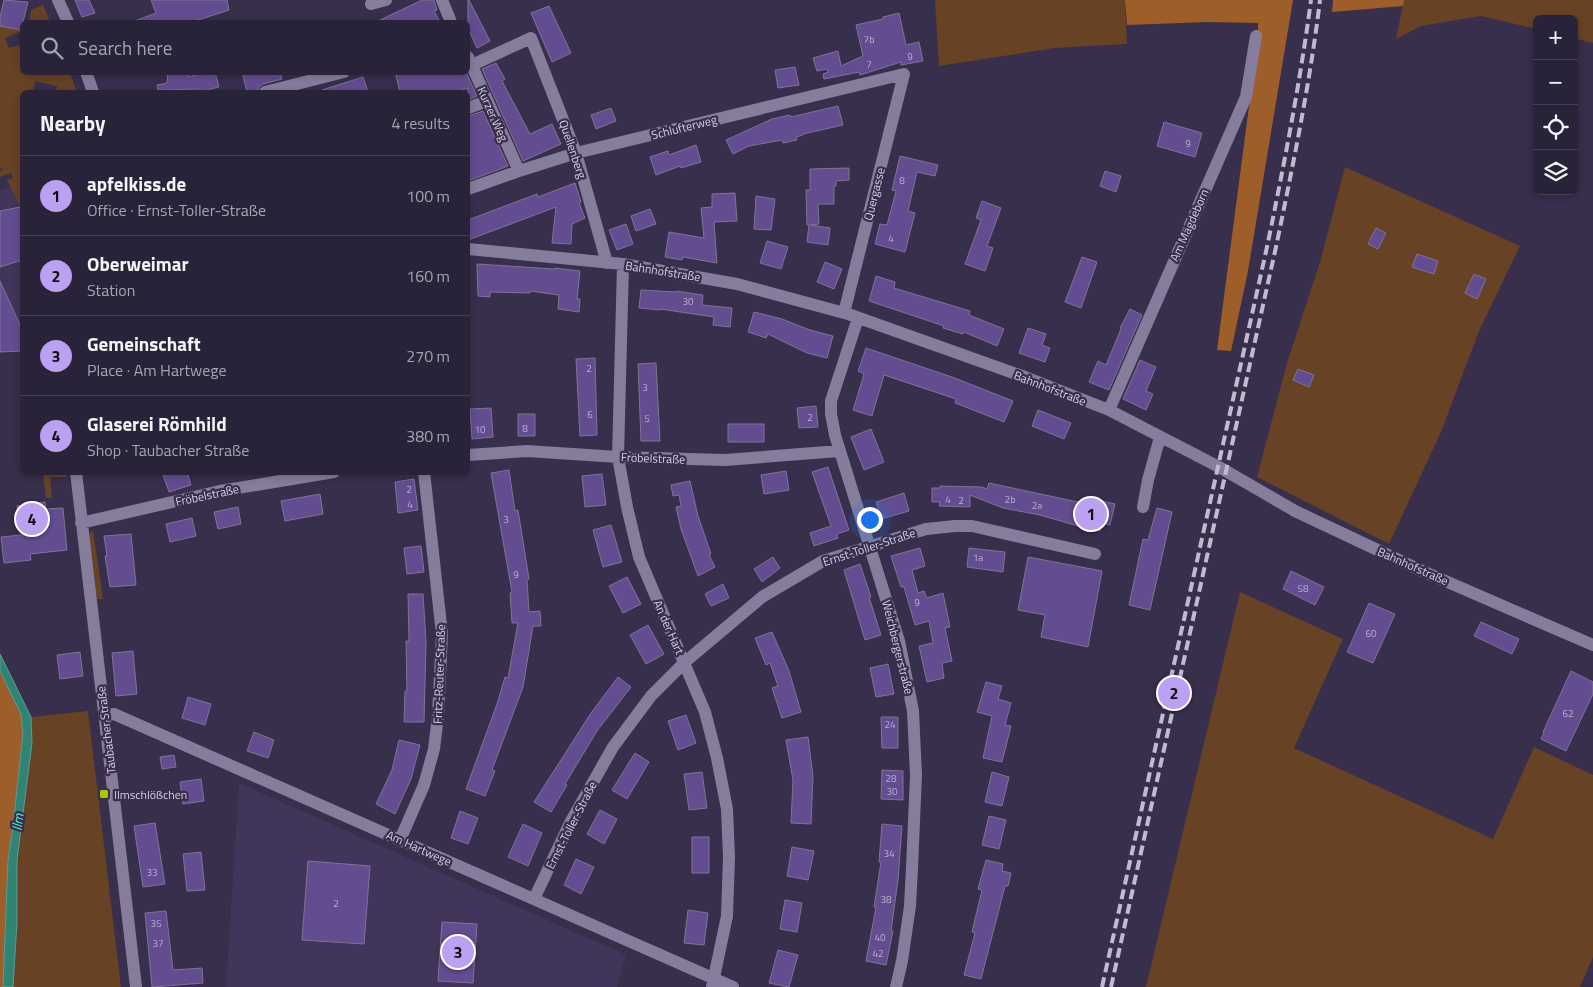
<!DOCTYPE html>
<meta charset="utf-8">
<style>
:root{--surface:#292339;--page:#312b41;--text:#f1f3f6;--muted:#a5a4ae;--line:#454053;--accent:#bca0f2}
body{margin:0;font-family:"Titillium Web",sans-serif;background:var(--page);color:var(--text)}
.controls{position:absolute;right:15px;top:15px;display:grid;overflow:hidden;border-radius:8px;box-shadow:0 2px 8px #0003}
.controls button{width:45px;height:45px;display:grid;place-items:center;padding:0;border:0;border-bottom:1px solid var(--line);background:var(--surface);color:var(--text);font:25px sans-serif}
.you{position:absolute;left:869px;top:519px;width:18px;height:18px;margin:-12px;border:4px solid #fff;border-radius:50%;background:#1a73e8;box-shadow:0 0 0 8px #1a73e833}
.badge{display:grid;place-items:center;width:32px;height:32px;border-radius:50%;background:var(--accent);color:#111;font-size:16px;font-weight:700}
.pin{position:absolute;translate:-50% -50%;border:2px solid #fff;box-shadow:0 1px 5px #0006}
.list{margin:0;padding:0;list-style:none}
h2{display:flex;justify-content:space-between;align-items:center;height:65px;margin:0;padding:0 20px;font-size:21px}
h2 small{font-size:16px;font-weight:400;color:var(--muted)}
.list li{display:grid;grid-template-columns:32px 1fr auto;gap:15px;align-items:center;box-sizing:border-box;height:80px;padding:0 20px;border-top:1px solid var(--line)}
.list b{display:block;font-size:19px;white-space:nowrap}
.list p{margin:0;font-size:16px;white-space:nowrap;color:var(--muted)}
.list em{font-size:16px;font-style:normal;color:var(--muted)}
.icon{flex:none;width:28px;height:28px;fill:none;stroke:currentColor;stroke-width:2;stroke-linecap:round;stroke-linejoin:round}
.map{position:relative;flex:none;width:1593px;height:987px;overflow:hidden}
.search{position:absolute;background:var(--surface);box-shadow:0 2px 8px #0003;left:20px;top:20px;width:450px;height:55px;display:flex;align-items:center;gap:12px;box-sizing:border-box;padding:0 18px;border-radius:8px;color:var(--muted);font-size:19px}
.panel{position:absolute;background:var(--surface);box-shadow:0 2px 8px #0003;left:20px;top:90px;width:450px;height:385px;border-radius:8px}
.map>svg:first-child{display:block}
.built{fill:#413659}
.green{fill:#674225}
.forest{fill:#9e5e29}
.water{fill:#2f8473;stroke:#619b95}
.building{fill:#634d90;stroke:#7e7496}
.lines{fill:none;stroke-linecap:round;stroke-linejoin:round}
.minor{stroke:#867d9d;stroke-width:12}
.rail{stroke:#c1bbd0;stroke-width:4;stroke-dasharray:10 5;stroke-linecap:butt}
.poi-dot{fill:#b0c503;stroke:#372f4c;stroke-width:2}
.labels{text-anchor:middle;dominant-baseline:central;stroke-width:4.5;stroke-linejoin:round;paint-order:stroke}
.number-label{font-size:10px;fill:#b9b0cf}
.street-label{font-size:12px;fill:#d6d1e4;stroke:#372f4c}
.poi-label{font-size:12px;fill:#d6d1e4;stroke:#372f4c;text-anchor:start}
.water-label{font-size:14px;font-style:italic;fill:#54efd1;stroke:#372f4c}
</style>
<div class="map">
<svg width="1593" height="987" viewBox="0 0 1593 987">
<rect width="100%" height="100%" fill="#372f4c"/>
<path class="built" d="M10 187 20 207 22 218V351L0 352V191Z
M239 783 626 955 617 987H226Z"/>
<path class="green" d="M935 0H1125L1127 44 1055 48 939 66Z
M1404 0H1593V43L1574 38V19H1537V29L1481 16 1421 26 1396 39Z
M43 5 50 21 29 22 31 10Z
M22 25V31L5 38 9 48 19 45 22 55V72L70 73 77 92H56L57 86 35 81 33 92H22V142L21 151H22V206L20 207 7 180 13 178 11 173 0 177V171L2 170 0 166V26L21 30Z
M1345 167 1520 246 1479 331 1441 432 1389 544 1257 477 1287 363 1320 262Z
M43 472 67 473 66 477H50L52 498H46Z
M93 530 103 599H97L89 534Z
M1240 592 1343 639 1294 748 1493 839 1534 747 1593 775V957L1580 987H1146Z
M88 711 121 987H13L17 922V860L32 726 31 717Z"/>
<path class="forest" d="M1125 0H1293L1248 271 1231 351 1217 350 1258 38V23L1209 22 1127 25Z
M1333 0H1404L1403 6 1332 12Z
M0 671 21 714 23 734 13 826 8 860 3 987H0Z"/>
<path class="water" d="M0 654 31 717 32 743 17 860V922L13 987H3L8 860 13 826 23 734 21 714 0 671Z"/>
<path class="building" d="M4 0 28 2 21 30 0 26V17Z
M75 0H89L95 13 82 17Z
M151 0H227L229 10 192 22H132L156 13Z
M422 0H434L437 10 434 11 440 22H376Z
M468 0H469L490 41 477 48 468 28Z
M549 6 571 53 552 62 531 13Z
M899 13 906 45 919 42 923 61 901 65V62L860 75 859 72 824 79 823 74 828 72 827 69 817 71 813 58 838 51 841 66 863 56 856 25 883 19V17Z
M496 63 505 79 502 81 530 134 552 124 561 144 523 161 482 69Z
M795 67 799 85 778 88 775 70Z
M168 72H189V77L207 72H215L219 87 199 92 198 89 158 90 157 85 167 83Z
M242 72H280L282 79 263 84 259 87 257 92H247Z
M395 72H466L477 96 468 100V88L457 92H400Z
M363 77 368 92H322V90Z
M838 106 843 125 803 134V135L796 137 797 140 783 143 782 140 749 146 733 154 726 140 772 119 790 115 791 117Z
M611 108 616 121 596 129 591 115Z
M483 111 508 166 468 181V116Z
M1164 122 1202 133 1195 157 1157 146Z
M696 145 701 162 681 168 680 166 656 175 650 157 668 151 669 155Z
M900 156 938 165 935 176 917 172 908 211 915 213 905 252 875 244 880 224 887 225 896 191 892 190Z
M849 168V180L836 181V186H834V204H818L819 224 810 225 830 228 828 245 807 242 809 225H807L806 190H810V169Z
M1105 171 1121 176 1116 192 1100 186Z
M575 183 581 202 579 203 585 218 572 224 571 244 552 243 556 207 468 240V220L537 194 538 197Z
M735 193 737 221 714 222 717 263 683 257 682 260 665 257 669 232 704 238 701 208 712 207V194Z
M756 196 775 199 771 230 754 229Z
M982 201 1001 208 987 246 993 248 985 271 965 264 981 220 976 218Z
M20 207 22 218V260L0 267V211Z
M650 209 656 224 636 231 631 216Z
M626 224 633 244 617 250 609 230Z
M1376 228 1386 233 1378 249 1368 244Z
M767 241 788 247 781 269 760 263Z
M1417 254 1438 261 1434 274 1412 267Z
M1082 257 1097 262 1081 308 1065 302Z
M825 262 842 269 834 289 817 282Z
M477 264 554 269 555 268 580 271 577 299H580L579 312 558 309 559 295 530 291V293L490 292V297L478 296Z
M1474 274 1486 279 1477 299 1465 293Z
M876 276 895 282 894 288 970 311 969 315 1004 329 997 346 964 332 963 334 943 328 944 326 869 301Z
M0 281 22 329V351L0 352Z
M641 290 675 292 676 291 703 295 702 305 732 308 730 327 713 325 714 317 660 309V310L639 308Z
M1130 309 1142 315 1109 390 1089 382 1098 361 1106 365 1121 329 1120 328Z
M754 312 782 319 810 330 833 336 827 358 807 353 768 334 766 338 748 332Z
M1028 328 1046 334 1042 345 1050 348 1045 362 1019 353Z
M866 348 952 377 1013 401 1004 422 955 403 956 399 884 375 872 416 853 410 864 374 858 371Z
M595 358 597 435 580 436 576 359Z
M1140 360 1156 367 1146 391 1153 394 1146 410 1123 399Z
M656 363 660 441H641L638 364Z
M1298 369 1314 375 1309 387 1293 380Z
M816 406 818 427 799 428 797 408Z
M491 408 493 437 472 439 470 409Z
M1038 410 1071 423 1064 439 1032 426Z
M518 414H535V436H518Z
M728 424H764V442H728Z
M871 429 884 462 864 470 851 437Z
M828 467 849 530 837 534 838 538 814 546 810 533 831 526 812 472Z
M509 470 515 511 518 510 529 579 527 580 529 612 540 611 541 626H533L523 687 492 770 495 771 485 796 466 789 497 704 505 677 508 678 518 623H512L510 593 512 592 491 473Z
M786 471 789 490 764 494 761 475Z
M162 472H187L191 485 169 492Z
M602 474 606 505 585 507 582 476Z
M414 479 418 510 398 513 395 482Z
M690 481 698 516 711 554 709 555 715 567 698 576 681 529 676 507 681 506 679 495 673 496 671 485Z
M989 483 1092 505 1093 499 1115 504 1110 525 1101 523 1100 531 1078 526 1040 515 1003 508 970 495V507L939 506 940 502H932V488H940V486L982 487 987 489Z
M904 493 909 511 881 519 876 502Z
M320 494 323 514 285 521 281 501Z
M45 502 46 509 63 508 67 550 30 554 31 560 4 563 1 537 21 535 17 506Z
M238 507 241 524 218 529 214 512Z
M1157 508 1172 512 1150 610 1129 605 1143 539 1148 540Z
M192 518 196 536 170 542 166 524Z
M611 525 622 562 603 567 593 530Z
M131 534 136 585 110 587 105 556H107L104 536Z
M421 546 424 572 407 574 404 548Z
M920 548 925 566 912 570 918 593 924 591 927 598 943 593 950 627 945 628 952 661 942 663 944 678 927 682 919 646 933 643 929 621 915 625 904 587H901L891 556Z
M969 548 1005 552 1003 572 967 567Z
M773 557 780 568 762 582 754 569Z
M1028 557 1102 571 1088 647 1041 637 1045 615 1018 610Z
M860 564 871 597H869L881 635 865 640 844 570Z
M1291 571 1324 587 1315 605 1283 589Z
M627 577 641 604 623 613 609 586Z
M723 584 729 598 711 606 705 594Z
M408 594H423L426 642 424 722H404L405 691H407L406 641H409Z
M1369 603 1395 614 1373 663 1347 652Z
M1481 622 1519 639 1512 654 1474 636Z
M648 625 664 654 646 664 630 635Z
M772 632 789 671 801 712 782 718 772 688 778 686 770 663 766 665 755 638Z
M133 651 137 694 116 696 112 653Z
M80 652 83 676 60 679 57 655Z
M888 664 894 694 876 697 870 668Z
M1571 671 1593 682V694L1566 751 1541 739 1544 733 1543 732Z
M618 677 631 687 597 731 565 784 567 785 551 812 534 802 591 713Z
M986 682 1002 686 998 699 1011 703 1005 725 1011 726 1002 762 983 758 992 716 977 712Z
M188 697 211 704 205 725 182 718Z
M686 715 696 743 678 750 668 721Z
M881 717H898V748H882Z
M254 732 274 740 268 758 247 751Z
M808 737 813 776 811 824 791 823 793 780 786 740Z
M399 740 420 745 411 779 395 814 376 804 392 770Z
M635 753 649 762 627 799 612 790Z
M174 755 176 767 162 769 160 757Z
M882 770 903 771V800L881 799Z
M702 772 707 808 689 810 684 774Z
M992 772 1009 777 1002 806 985 802Z
M201 779 204 801 183 804 180 782Z
M600 810 617 819 604 844 587 834Z
M460 811 478 818 468 844 451 838Z
M989 816 1006 820 999 849 982 845Z
M155 823 165 884 143 887 134 826Z
M523 824 542 833 528 866 508 857Z
M882 824 902 826 898 880 891 931H893L886 965 866 961 876 907H874L881 862H879Z
M692 837H709V873H692Z
M792 847 814 851 808 880 787 876Z
M201 852 205 890 187 891 183 854Z
M576 859 594 867 581 894 564 885Z
M986 860 1003 864 1002 871 1011 873 1008 886H1005L981 979 964 975 975 933 972 932 982 890 978 889Z
M308 861 370 866 364 944 302 940Z
M785 900 802 903 797 932 780 929Z
M688 910 708 913 704 945 684 943Z
M166 911 173 970 202 968 203 983 152 987 145 913Z
M442 922 477 924 473 983 438 981Z
M778 950 798 955 789 987 769 983Z"/>
<g class="lines">
<path class="minor" d="M58 0 68 22
M442 0 451 22
M371 4 386 0
M468 57 519 171
M472 65 531 38 576 153 607 263
M86 72 93 92
M265 92 344 72
M468 108 487 101
M468 189 519 171 576 153 904 74 844 313
M468 249 623 264 737 284 848 314 1025 377 1109 410 1219 467 1295 511 1420 570 1593 645
M623 264 618 457 627 507 639 557 705 712 717 758 727 809 729 857 727 916 712 987
M858 318 831 401V414L835 435 899 641 913 711 916 775 912 868 910 906 902 961 896 987
M1109 410 1246 97 1256 36
M468 455 527 451 618 457 725 460 839 451
M76 472 136 987
M1143 507 1148 480 1160 437
M81 523 220 491 334 472
M104 715 114 714 733 987
M400 840 424 785 434 749 438 716 442 634 424 472
M534 899 570 823 613 747 651 696 685 662 762 597 823 561 926 529 955 526H972L1095 554"/>
<path class="rail" d="M1102 987 1267 247C1284 165 1300 83 1311 0
M1111 987 1276 247C1293 165 1310 83 1320 0"/>
</g>
<rect class="poi-dot" x="99" y="789" width="10" height="10" rx="2.5"/>
<g class="labels">
<g class="number-label">
<text x="869" y="39">7b</text>
<text x="910" y="56">9</text>
<text x="869" y="64">7</text>
<text x="1188" y="143">9</text>
<text x="902" y="180">8</text>
<text x="891" y="238">4</text>
<text x="688" y="301">30</text>
<text x="589" y="368">2</text>
<text x="645" y="387">3</text>
<text x="590" y="414">6</text>
<text x="810" y="417">2</text>
<text x="647" y="418">5</text>
<text x="525" y="428">8</text>
<text x="480" y="429">10</text>
<text x="409" y="489">2</text>
<text x="948" y="499">4</text>
<text x="1010" y="499">2b</text>
<text x="961" y="500">2</text>
<text x="410" y="504">4</text>
<text x="1037" y="505">2a</text>
<text x="506" y="519">3</text>
<text x="978" y="557">1a</text>
<text x="516" y="574">9</text>
<text x="1303" y="588">58</text>
<text x="917" y="602">9</text>
<text x="1371" y="633">60</text>
<text x="1568" y="713">62</text>
<text x="890" y="724">24</text>
<text x="891" y="778">28</text>
<text x="892" y="791">30</text>
<text x="889" y="853">34</text>
<text x="152" y="872">33</text>
<text x="886" y="899">38</text>
<text x="336" y="903">2</text>
<text x="156" y="923">35</text>
<text x="880" y="937">40</text>
<text x="158" y="943">37</text>
<text x="878" y="953">42</text>
</g>
<g class="street-label">
<text transform="translate(493 114) rotate(66)">Kurzer Weg</text>
<text transform="translate(684 127) rotate(-14)">Schlufterweg</text>
<text transform="translate(573 149) rotate(71)">Quellenberg</text>
<text transform="translate(874 194) rotate(-76)">Quergasse</text>
<text transform="translate(1189 225) rotate(-66)">Am Mägdeborn</text>
<text transform="translate(663 271) rotate(9)">Bahnhofstraße</text>
<text transform="translate(1050 388) rotate(21)">Bahnhofstraße</text>
<text transform="translate(653 458) rotate(2)">Fröbelstraße</text>
<text transform="translate(207 495) rotate(-12)">Fröbelstraße</text>
<text transform="translate(869 547) rotate(-18)">Ernst-Toller-Straße</text>
<text transform="translate(1413 566) rotate(24)">Bahnhofstraße</text>
<text transform="translate(669 627) rotate(66)">An der Hart</text>
<text transform="translate(898 647) rotate(76)">Weichbergerstraße</text>
<text transform="translate(439 674) rotate(-88)">Fritz-Reuter-Straße</text>
<text transform="translate(106 730) rotate(-97)">Taubacher Straße</text>
<text transform="translate(571 825) rotate(-63)">Ernst-Toller-Straße</text>
<text transform="translate(419 848) rotate(24)">Am Hartwege</text>
</g>
<g class="poi-label">
<text x="114" y="794">Ilmschlößchen</text>
</g>
<g class="water-label">
<text transform="translate(17 822) rotate(-83)">Ilm</text>
</g>
</g>
</svg>
<div class="controls">
<button>+</button>
<button>−</button>
<button><svg class="icon" aria-label="locate" viewBox="0 0 24 24"><circle cx="12" cy="12" r="6"/><path d="M12 2v4M12 18v4M2 12h4M18 12h4"/></svg></button>
<button><svg class="icon" aria-label="layers" viewBox="0 0 24 24"><path d="M12 4l9 5-9 5-9-5zM3 14l9 5 9-5"/></svg></button>
</div>
<div class="you"></div>
<div class="pin badge" style="left:1091px;top:514px">1</div>
<div class="pin badge" style="left:1174px;top:693px">2</div>
<div class="pin badge" style="left:458px;top:952px">3</div>
<div class="pin badge" style="left:32px;top:519px">4</div>
<div class="search"><svg class="icon" aria-label="search" viewBox="0 0 24 24"><circle cx="10" cy="10" r="6"/><path d="M15 15l6 6"/></svg>Search here</div>
<section class="panel">
<h2>Nearby<small>4 results</small></h2>
<ul class="list">
<li><span class="badge">1</span><div><b>apfelkiss.de</b><p>Office · Ernst-Toller-Straße</p></div><em>100 m</em></li>
<li><span class="badge">2</span><div><b>Oberweimar</b><p>Station</p></div><em>160 m</em></li>
<li><span class="badge">3</span><div><b>Gemeinschaft</b><p>Place · Am Hartwege</p></div><em>270 m</em></li>
<li><span class="badge">4</span><div><b>Glaserei Römhild</b><p>Shop · Taubacher Straße</p></div><em>380 m</em></li>
</ul>
</section>
</div>
